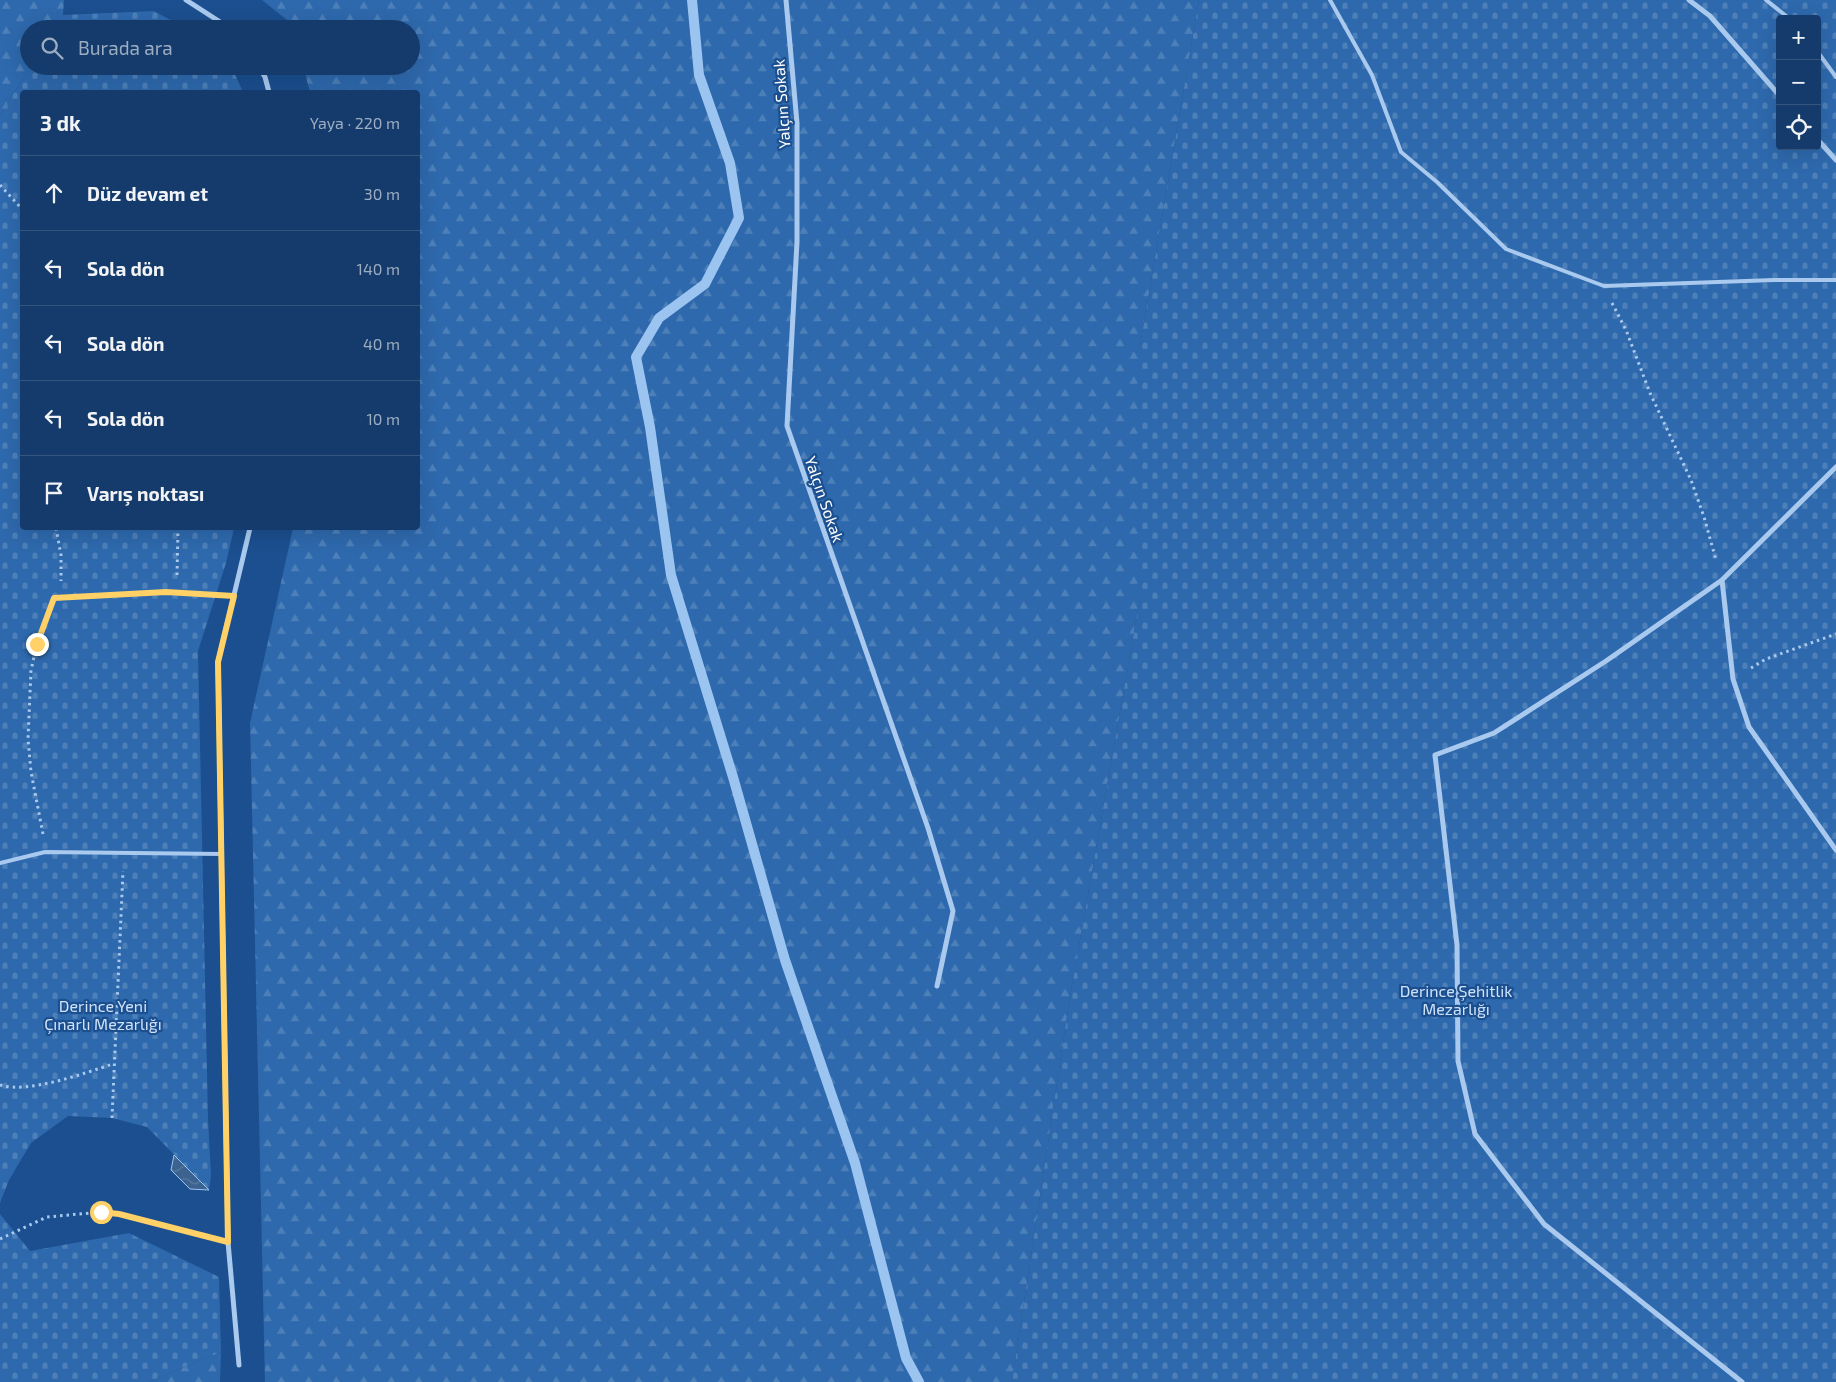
<!DOCTYPE html>
<html lang="tr">
<meta charset="utf-8">
<style>
:root{--surface:#143b6b;--page:#1d4271;--text:#f1f3f6;--muted:#9dadc1;--line:#33557e}
body{margin:0;font-family:"Exo 2",sans-serif;background:var(--page);color:var(--text)}
.controls{position:absolute;right:15px;top:15px;display:grid;overflow:hidden;border-radius:5px;box-shadow:0 5px 20px #0002}
.controls button{width:45px;height:45px;display:grid;place-items:center;padding:0;border:0;border-bottom:1px solid var(--line);background:var(--surface);color:var(--text);font:25px sans-serif}
.stop{position:absolute;width:15px;height:15px;margin:-11px;border:4px solid #ffd166;border-radius:50%;background:#fff}
.stop.end{background:#ffd166;border-color:#fff;box-shadow:0 1px 5px #0008}
.list{margin:0;padding:0;list-style:none}
h2{display:flex;justify-content:space-between;align-items:center;height:65px;margin:0;padding:0 20px;font-size:21px}
h2 small{font-size:16px;font-weight:400;color:var(--muted)}
.list li{display:grid;grid-template-columns:32px 1fr auto;gap:15px;align-items:center;box-sizing:border-box;height:75px;padding:0 20px;border-top:1px solid var(--line)}
.list b{display:block;font-size:19px;white-space:nowrap}
.list em{font-size:16px;font-style:normal;color:var(--muted)}
.icon{flex:none;width:28px;height:28px;fill:none;stroke:currentColor;stroke-width:2;stroke-linecap:round;stroke-linejoin:round}
.map{position:relative;flex:none;width:1836px;height:1382px;overflow:hidden}
.search{position:absolute;background:var(--surface);box-shadow:0 5px 20px #0002;left:20px;top:20px;width:400px;height:55px;display:flex;align-items:center;gap:12px;box-sizing:border-box;padding:0 18px;border-radius:28px;color:var(--muted);font-size:19px}
.panel{position:absolute;background:var(--surface);box-shadow:0 5px 20px #0002;left:20px;top:90px;width:400px;height:440px;border-radius:5px}
.map>svg:first-child{display:block}
.forest{fill:url(#forest-firs)}
.cemetery{fill:url(#cemetery-stones);fill-rule:evenodd}
.water{fill:url(#water-waves);stroke:#9cc4f0}
.lines{fill:none;stroke-linecap:round;stroke-linejoin:round}
.stream{stroke:#9cc4f0;stroke-width:10}
.path{stroke:#a9c9ee;stroke-width:3;stroke-dasharray:2.5 4;stroke-linecap:butt}
.service{stroke:#a9c9ee;stroke-width:4}
.minor{stroke:#a9c9ee;stroke-width:5}
.route{stroke:#ffd166;stroke-width:6}
.labels{text-anchor:middle;dominant-baseline:central;stroke-width:4.5;stroke-linejoin:round;paint-order:stroke}
.street-label{font-size:16px;fill:#fff;stroke:#1b4f8f}
.park-label{font-size:16px;fill:#cfe3fa;stroke:#1b4f8f}
</style>
<div class="map">
<svg width="1836" height="1382" viewBox="0 0 1836 1382">
<defs>
<pattern id="forest-firs" width="22" height="20" patternUnits="userSpaceOnUse" patternTransform="scale(1.25)"><rect width="22" height="20" fill="#2e69ad"/><path d="M5 1l3.5 6h-7zM16 11l3.5 6h-7z" fill="#4d80b9"/></pattern>
<pattern id="cemetery-stones" width="16" height="16" patternUnits="userSpaceOnUse" patternTransform="scale(1.25)"><rect width="16" height="16" fill="#2e69ad"/><path d="M2 7V4a2 2 0 0 1 4 0v3zM10 15v-3a2 2 0 0 1 4 0v3z" fill="#4d80b9"/></pattern>
<pattern id="water-waves" width="16" height="10" patternUnits="userSpaceOnUse" patternTransform="scale(1.25)"><rect width="16" height="10" fill="#3c6290"/><path d="M0 5q4-4 8 0t8 0" fill="none" stroke="#597aa1"/></pattern>
</defs>
<rect width="100%" height="100%" fill="#1b4f8f"/>
<path class="forest" d="M0 0H64L63 15 55 29H29V66H31L0 115Z
M262 0H1199L1140 346V598L1069 1003 1012 1382H265L250 723 293 528H418V92H310L303 66H411V29H293L292 24Z
M221 1352 220 1382H149Z"/>
<path class="cemetery" d="M1199 0H1836V1382H1012L1069 1003 1140 598V346ZM1780 19H1817V146H1780Z
M154 11 187 29H55L63 15Z
M31 66H229L233 70 243 92H22V528H234L226 563 198 651 208 1119 211 1175 209 1190 147 1127 112 1118 68 1116 31 1143 9 1180 0 1203V115Z
M0 1214 30 1251 129 1233 219 1277 221 1352 149 1382H0Z"/>
<path class="water" d="M174 1155 209 1190 190 1189 171 1170Z"/>
<g class="lines">
<path class="stream" d="M692 0 699 75 730 163 739 218 705 284 659 318 636 357 650 427 671 575 733 777 785 960 855 1163 906 1358 919 1382"/>
<path class="path" d="M0 185 22 209
M1612 303 1626 330 1650 393 1691 480 1704 517 1716 560
M56 528 61 555V581
M177 575 178 528
M1751 668 1766 659 1836 634
M43 834 31 772 28 739 31 670 37 644 48 614
M0 1085C28 1094 85 1073 113 1064
M112 1118 123 871
M0 1239 47 1217 101 1212 119 1215 209 1237"/>
<path class="service" d="M1330 0 1372 75 1401 152 1437 182 1506 249 1604 286 1774 280H1836
M1766 0 1790 19
M1817 51 1836 77
M54 598 166 592 234 596
M0 863 45 852 222 854"/>
<path class="minor" d="M186 0 231 29
M786 0 797 123V242L787 426 928 828 953 911 937 986
M1689 0 1710 16 1780 96
M258 66 265 77 269 92
M1817 139 1836 160
M1836 467 1722 580 1733 679 1749 727 1836 850
M1722 580 1606 661 1494 733 1435 755 1457 945 1458 1061 1475 1134 1544 1224 1742 1382
M239 1365 228 1242 218 662 250 528"/>
</g>
<g class="lines">
<path class="route" d="M37 644 54 598 166 592 234 596 218 662 228 1242 119 1214 101 1212"/>
</g>
<g class="labels">
<g class="street-label">
<text transform="translate(781 104) rotate(-94)">Yalçın Sokak</text>
<text transform="translate(825 499) rotate(71)">Yalçın Sokak</text>
</g>
<g class="park-label">
<text x="1456" y="990">Derince Şehitlik<tspan x="1456" dy="18">Mezarlığı</tspan></text>
<text x="103" y="1005">Derince Yeni<tspan x="103" dy="18">Çınarlı Mezarlığı</tspan></text>
</g>
</g>
</svg>
<div class="controls">
<button>+</button>
<button>−</button>
<button><svg class="icon" aria-label="locate" viewBox="0 0 24 24"><circle cx="12" cy="12" r="6"/><path d="M12 2v4M12 18v4M2 12h4M18 12h4"/></svg></button>
</div>
<div class="stop" style="left:101px;top:1212px"></div>
<div class="stop end" style="left:37px;top:644px"></div>
<div class="search"><svg class="icon" aria-label="search" viewBox="0 0 24 24"><circle cx="10" cy="10" r="6"/><path d="M15 15l6 6"/></svg>Burada ara</div>
<section class="panel">
<h2>3 dk<small>Yaya · 220 m</small></h2>
<ul class="list">
<li><svg class="icon" aria-label="ahead" viewBox="0 0 24 24"><path d="M12 20V5M6 11l6-6 6 6"/></svg><div><b>Düz devam et</b></div><em>30 m</em></li>
<li><svg class="icon" aria-label="left" viewBox="0 0 24 24"><path d="M17 20v-9H6M10 6l-5 5 5 5"/></svg><div><b>Sola dön</b></div><em>140 m</em></li>
<li><svg class="icon" aria-label="left" viewBox="0 0 24 24"><path d="M17 20v-9H6M10 6l-5 5 5 5"/></svg><div><b>Sola dön</b></div><em>40 m</em></li>
<li><svg class="icon" aria-label="left" viewBox="0 0 24 24"><path d="M17 20v-9H6M10 6l-5 5 5 5"/></svg><div><b>Sola dön</b></div><em>10 m</em></li>
<li><svg class="icon" aria-label="arrive" viewBox="0 0 24 24"><path d="M6 21V4h12l-3 4 3 4H6"/></svg><div><b>Varış noktası</b></div></li>
</ul>
</section>
</div>
